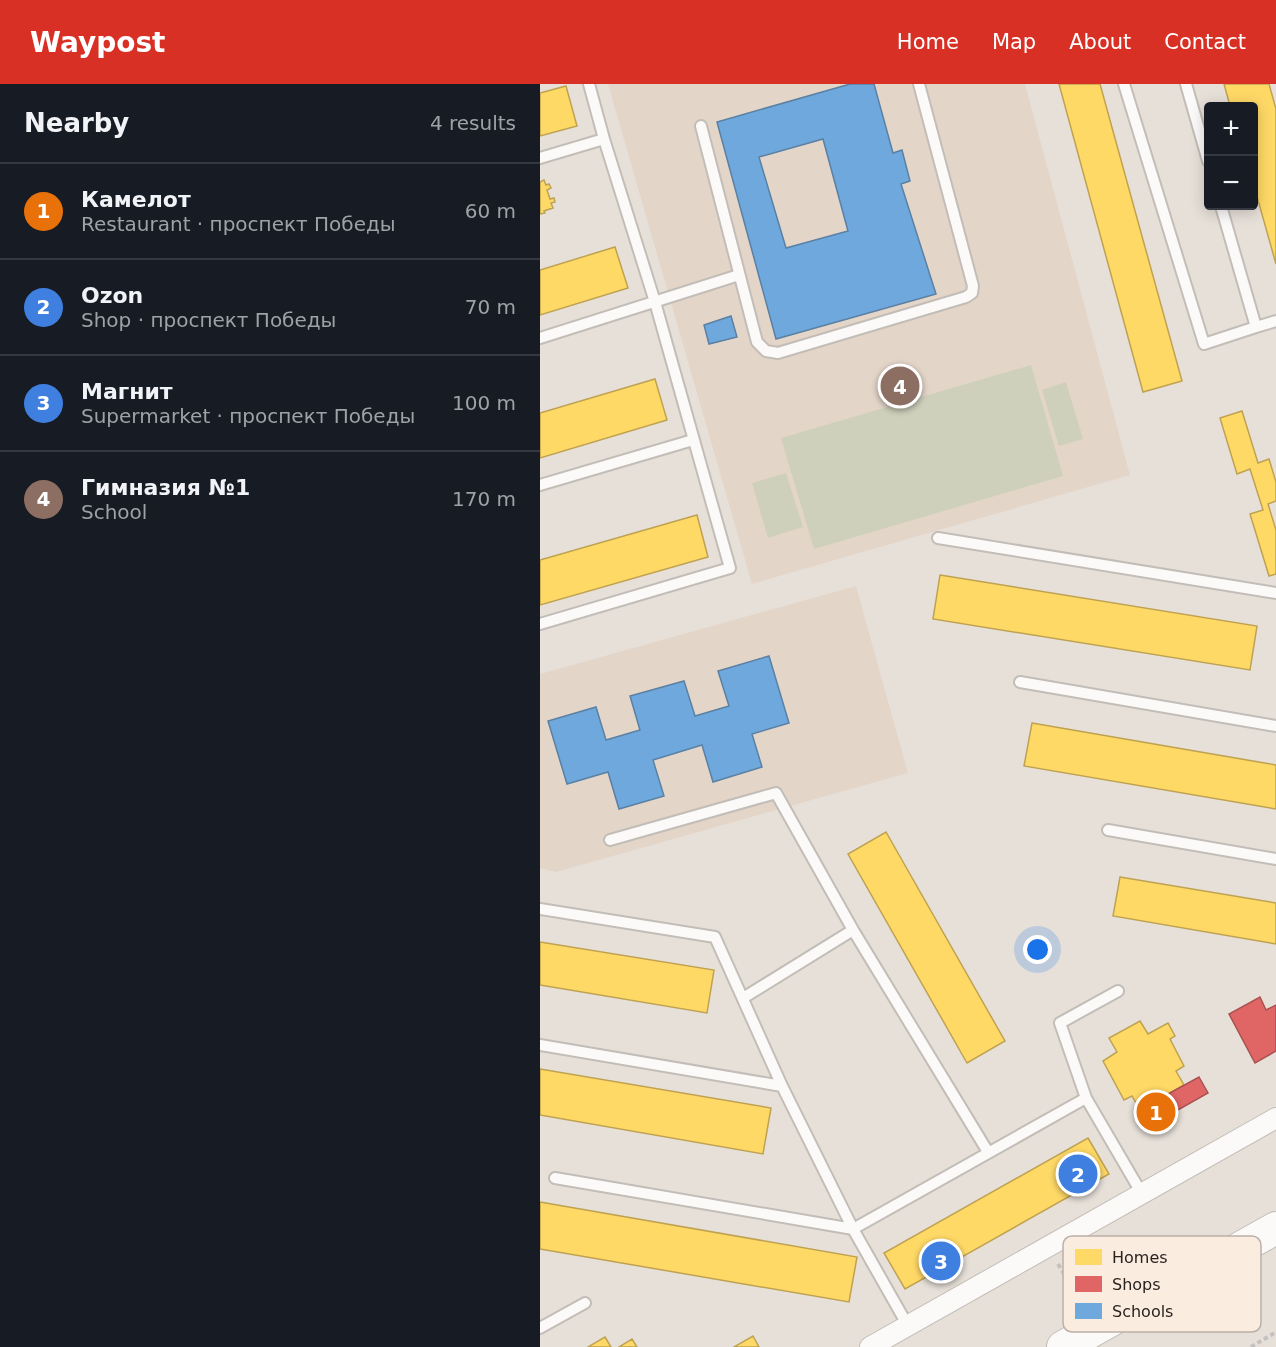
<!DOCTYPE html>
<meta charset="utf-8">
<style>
:root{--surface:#171b24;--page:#242831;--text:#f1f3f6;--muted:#9ea1a6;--line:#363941;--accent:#d93025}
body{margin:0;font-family:"DejaVu Sans",sans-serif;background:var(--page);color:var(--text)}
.controls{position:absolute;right:18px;top:18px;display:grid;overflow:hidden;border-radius:6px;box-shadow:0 3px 15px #0003}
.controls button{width:54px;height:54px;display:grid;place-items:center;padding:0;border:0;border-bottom:2px solid var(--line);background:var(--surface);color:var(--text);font:30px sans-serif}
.you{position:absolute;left:498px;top:866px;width:21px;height:21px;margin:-15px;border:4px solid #fff;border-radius:50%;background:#1a73e8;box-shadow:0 0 0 9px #1a73e833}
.badge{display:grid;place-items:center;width:39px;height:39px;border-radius:50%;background:var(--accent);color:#fff;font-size:20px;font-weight:700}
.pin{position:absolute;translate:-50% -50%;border:3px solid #fff;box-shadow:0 2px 6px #0006}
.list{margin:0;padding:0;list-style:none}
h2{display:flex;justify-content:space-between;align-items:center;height:78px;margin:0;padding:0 24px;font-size:26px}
h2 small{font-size:20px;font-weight:400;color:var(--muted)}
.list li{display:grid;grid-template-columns:39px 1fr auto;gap:18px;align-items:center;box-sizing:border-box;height:96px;padding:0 24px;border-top:2px solid var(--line)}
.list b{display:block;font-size:22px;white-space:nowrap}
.list p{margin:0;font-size:20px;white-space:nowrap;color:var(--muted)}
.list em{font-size:20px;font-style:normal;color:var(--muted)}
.map{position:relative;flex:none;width:736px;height:1263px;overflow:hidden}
header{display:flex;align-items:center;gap:36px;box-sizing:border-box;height:84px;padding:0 30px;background:var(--accent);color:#fff}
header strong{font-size:28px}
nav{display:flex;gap:33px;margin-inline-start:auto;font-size:21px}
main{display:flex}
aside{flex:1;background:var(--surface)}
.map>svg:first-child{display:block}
.built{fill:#e4d5c9}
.green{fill:#ced0bb}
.homes{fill:#ffd966;stroke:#bfa251;stroke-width:1.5}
.shops{fill:#e06666;stroke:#a95251;stroke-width:1.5}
.schools{fill:#6fa8dc;stroke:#5a80a3;stroke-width:1.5;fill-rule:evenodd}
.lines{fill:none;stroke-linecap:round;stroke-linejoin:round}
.lane-casing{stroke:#c3bdb7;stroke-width:14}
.street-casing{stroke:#c3bdb7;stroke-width:22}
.primary-casing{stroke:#c3bdb7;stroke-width:34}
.path{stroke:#c4c2c0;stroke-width:4;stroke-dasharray:4.5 3;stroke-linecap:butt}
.lane{stroke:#fbfaf9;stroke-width:10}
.street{stroke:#fbfaf9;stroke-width:20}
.primary{stroke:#fbfaf9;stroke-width:32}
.key{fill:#fbece0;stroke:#bcb0a6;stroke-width:1.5}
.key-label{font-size:16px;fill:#29231f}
</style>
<header>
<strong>Waypost</strong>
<nav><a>Home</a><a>Map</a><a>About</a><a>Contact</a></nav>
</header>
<main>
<aside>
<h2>Nearby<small>4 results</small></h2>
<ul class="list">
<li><span class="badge" style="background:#e8710a">1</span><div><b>Камелот</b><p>Restaurant · проспект Победы</p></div><em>60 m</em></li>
<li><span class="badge" style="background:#3f7fe0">2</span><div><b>Ozon</b><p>Shop · проспект Победы</p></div><em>70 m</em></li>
<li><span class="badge" style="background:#3f7fe0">3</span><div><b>Магнит</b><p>Supermarket · проспект Победы</p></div><em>100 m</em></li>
<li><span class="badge" style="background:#8d6e63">4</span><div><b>Гимназия №1</b><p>School</p></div><em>170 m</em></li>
</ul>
</aside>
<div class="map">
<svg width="736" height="1263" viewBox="0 0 736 1263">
<rect width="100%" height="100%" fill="#e7e0d9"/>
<path class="built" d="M68 0H485L590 391 212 500Z
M316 502 368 689 16 788 0 784V590Z"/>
<path class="green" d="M491 281 523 392 274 465 241 354Z
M526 298 543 355 519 362 502 306Z
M246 389 263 443 228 454 212 399Z"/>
<path class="homes" d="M519 0H560L642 297 603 308Z
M684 0H729L736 25V180L714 102V22H690Z
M26 2 37 42 0 52V9Z
M4 96 6 101 9 100 11 104 7 106 10 115 14 114 15 118 11 119 13 124 4 127 5 129 0 130V98Z
M75 163 88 204 0 231V186Z
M115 295 127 336 0 374V329Z
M702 327 718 379 729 375 736 398V417L728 420 736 446V490L729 492 710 430 723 426 710 385 697 390 680 334Z
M157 431 168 473 0 521V476Z
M400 491 717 542 710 586 393 535Z
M492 639 736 681V725L484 682Z
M346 748 465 957 427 979 308 770Z
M580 793 736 819V860L573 832Z
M0 858 174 886 167 929 0 901Z
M600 937 608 950 628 939 635 952 630 955 644 982 636 987 644 1001 600 1026 592 1012 584 1016 563 977 577 968 569 954Z
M0 985 231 1024 223 1070 0 1031Z
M548 1054 569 1090 365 1205 344 1169Z
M0 1118 317 1173 309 1218 0 1165Z
M213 1252 219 1263H194Z
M65 1253 71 1263H48Z
M92 1255 97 1263H79Z"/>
<path class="shops" d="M720 913 726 926 736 921V967L715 979 689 930Z
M659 993 668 1009 615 1039 606 1022Z"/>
<path class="schools" d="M310 0H334L353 69 362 66 370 97 361 100 396 210 236 255 177 38ZM283 55 308 147 246 164 219 73Z
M191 232 197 253 169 260 164 241Z
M229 572 249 639 212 650 222 683 173 698 162 661 113 676 124 712 79 725 68 688 27 700 8 637 56 623 66 656 100 646 90 612 144 597 155 632 189 622 178 587Z"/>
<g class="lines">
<defs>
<path id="lane" d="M584 0 664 260 716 243
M646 0 668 77
M161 42 217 258 226 267 238 269 426 213 432 209 433 202 379 0
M0 74 64 55
M681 122 716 243 736 237
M0 254 199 191
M0 401 153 356
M398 454 736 509
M0 540 190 484 115 218 64 55 49 0
M480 598 736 642
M568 746 736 775
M70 756 236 709 313 846 448 1068
M0 825 175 853 242 1002 313 1145 368 1242
M203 914 313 846
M0 961 242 1002
M546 1014 520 939 578 907
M15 1094 313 1145 546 1014 602 1110
M0 1244 45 1219"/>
<path id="street" d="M330 1263 736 1034"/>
<path id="primary" d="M523 1263 736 1144"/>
</defs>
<use href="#lane" class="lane-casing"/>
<use href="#street" class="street-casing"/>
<use href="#primary" class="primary-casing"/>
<path class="path" d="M518 1180 544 1222
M711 1263 736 1248"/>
<use href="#lane" class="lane"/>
<use href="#street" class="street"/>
<use href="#primary" class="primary"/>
</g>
<rect x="523" y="1152" width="198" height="96" rx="9" class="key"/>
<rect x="535" y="1165" width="27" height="16" fill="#ffd966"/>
<rect x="535" y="1192" width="27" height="16" fill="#e06666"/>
<rect x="535" y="1219" width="27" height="16" fill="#6fa8dc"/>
<g class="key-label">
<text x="572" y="1179">Homes</text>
<text x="572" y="1206">Shops</text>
<text x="572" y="1233">Schools</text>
</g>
</svg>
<div class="controls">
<button>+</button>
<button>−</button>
</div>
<div class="you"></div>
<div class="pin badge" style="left:616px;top:1028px;background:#e8710a">1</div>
<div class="pin badge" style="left:538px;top:1090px;background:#3f7fe0">2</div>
<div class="pin badge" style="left:401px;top:1177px;background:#3f7fe0">3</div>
<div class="pin badge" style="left:360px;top:302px;background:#8d6e63">4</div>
</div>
</main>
